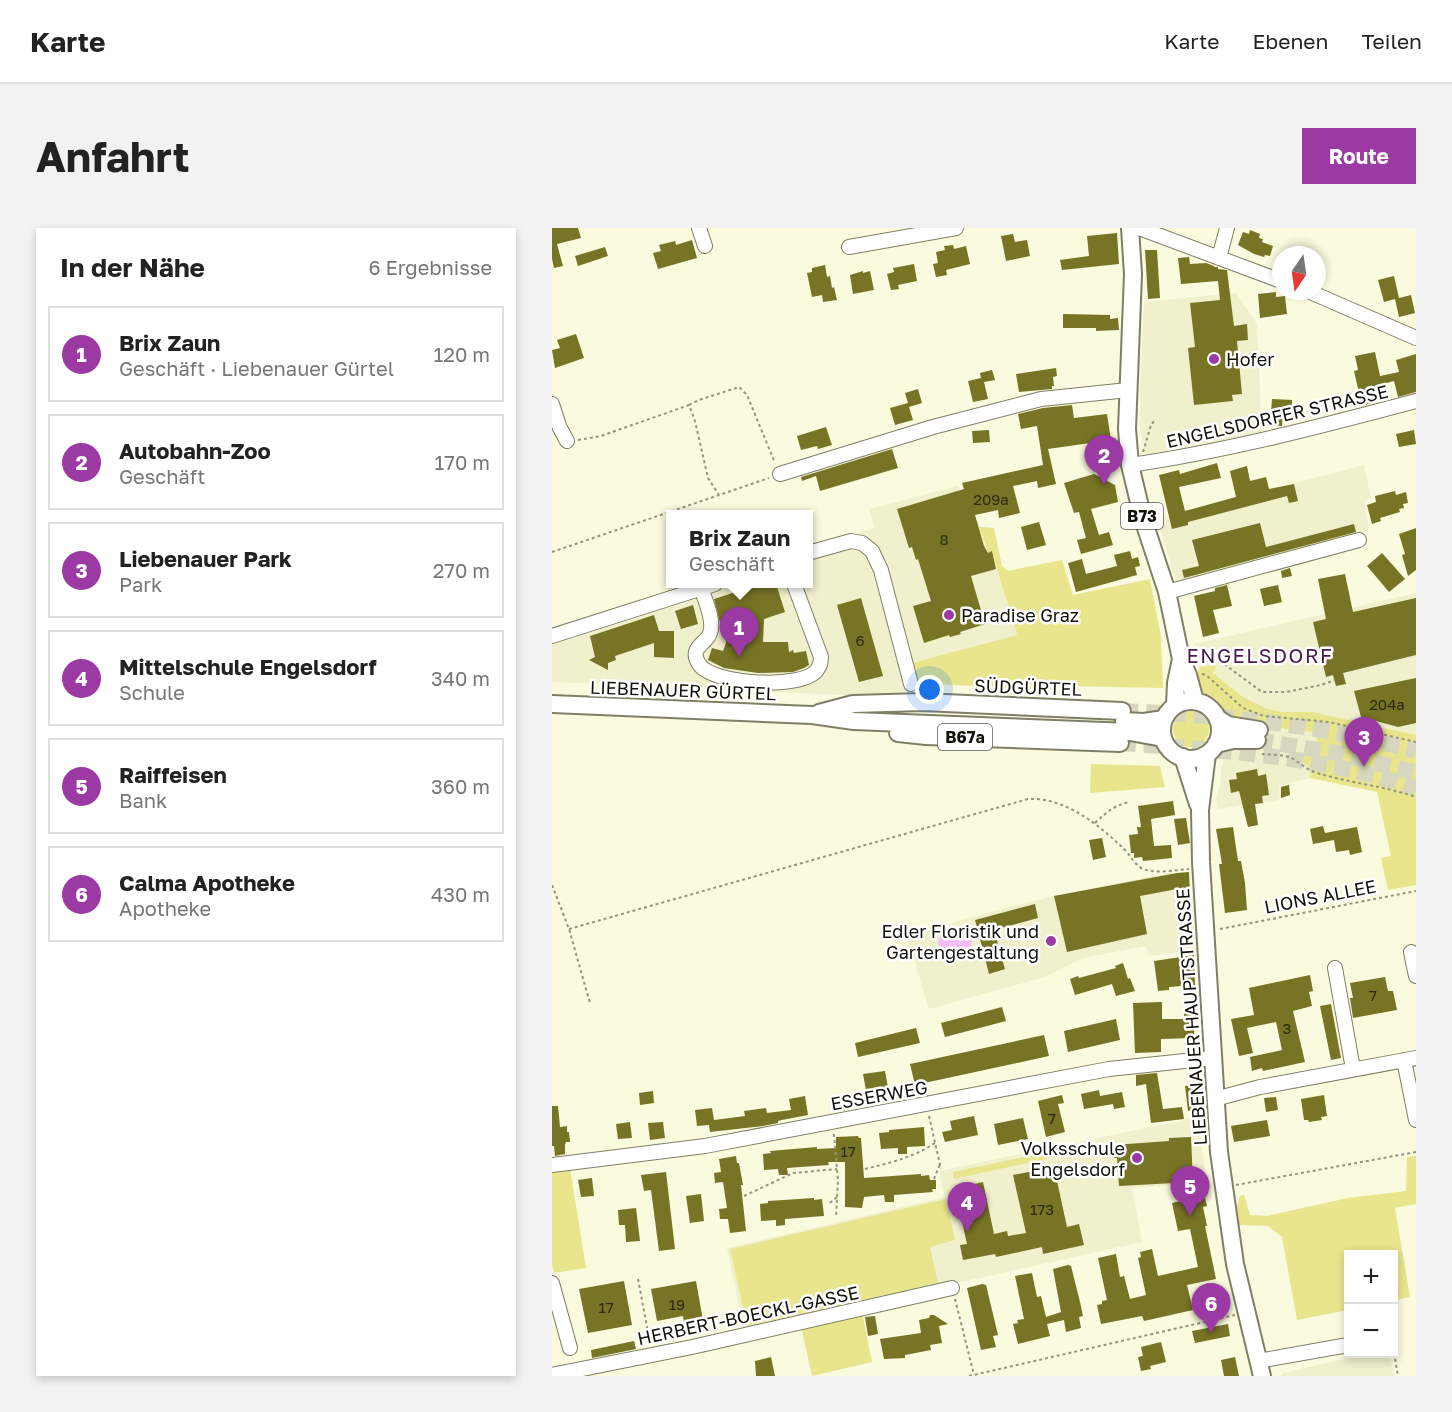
<!DOCTYPE html>
<html lang="de">
<meta charset="utf-8">
<style>
:root{--surface:#fff;--page:#f2f2f2;--text:#222;--muted:#767676;--line:#e0e0e0;--accent:#9a3aa2}
body{margin:0;font-family:"Golos Text",sans-serif;background:var(--page);color:var(--text)}
.controls{position:absolute;right:18px;bottom:18px;display:grid;overflow:hidden;border-radius:0px;box-shadow:0 3px 9px #0003}
.controls button{width:54px;height:54px;display:grid;place-items:center;padding:0;border:0;border-bottom:2px solid var(--line);background:var(--surface);color:var(--text);font:30px sans-serif}
.compass{position:absolute;left:720px;top:18px;width:54px;height:54px;border-radius:50%;background:var(--surface);box-shadow:0 3px 9px #0003;rotate:193deg}
.you{position:absolute;left:378px;top:462px;width:21px;height:21px;margin:-15px;border:4px solid #fff;border-radius:50%;background:#1a73e8;box-shadow:0 0 0 9px #1a73e833}
.badge{display:grid;place-items:center;width:39px;height:39px;border-radius:50%;background:var(--accent);color:#fff;font-size:20px;font-weight:700}
.pin{position:absolute;translate:-50% -50px;filter:drop-shadow(0 2px 3px #0008)}
.pin::after{content:'';position:absolute;top:32px;width:21px;height:18px;background:inherit;clip-path:polygon(0 0,100% 0,50% 100%)}
.popup{position:absolute;left:114px;top:282px;width:147px;height:78px;box-sizing:border-box;display:grid;place-content:center;border-radius:0px;background:var(--surface);filter:drop-shadow(0 2px 4px #0005);font-size:20px;white-space:nowrap;color:var(--muted)}
.popup b{font-size:22px;color:var(--text)}
.popup::after{content:'';position:absolute;left:50%;top:100%;margin-left:-12px;border:12px solid transparent;border-top-color:var(--surface)}
.list{margin:0;padding:0;list-style:none}
h2{display:flex;justify-content:space-between;align-items:center;height:78px;margin:0;padding:0 24px;font-size:26px}
h2 small{font-size:20px;font-weight:400;color:var(--muted)}
.list li{display:grid;grid-template-columns:39px 1fr auto;gap:18px;align-items:center;box-sizing:border-box;height:96px;margin:0 12px 12px;padding:0 12px;border:2px solid var(--line);border-radius:0px}
.list b{display:block;font-size:22px;white-space:nowrap}
.list p{margin:0;font-size:20px;white-space:nowrap;color:var(--muted)}
.list em{font-size:20px;font-style:normal;color:var(--muted)}
.map{position:relative;flex:none;width:864px;height:1148px;overflow:hidden;border-radius:0px}
header{display:flex;align-items:center;gap:36px;box-sizing:border-box;height:84px;padding:0 30px;background:var(--surface);border-bottom:2px solid var(--line)}
header strong{font-size:28px}
nav{display:flex;gap:33px;margin-inline-start:auto;font-size:21px}
.intro{display:flex;align-items:center;justify-content:space-between;box-sizing:border-box;height:144px;padding:0 36px}
h1{margin:0;font-size:42px}
.button{padding:15px 27px;border-radius:0px;background:var(--accent);color:#fff;font-size:21px;font-weight:700}
main{display:flex;gap:36px;padding:0 36px}
aside{flex:1;background:var(--surface);border-radius:0px;box-shadow:0 3px 9px #0003}
.map>svg:first-child{display:block}
.built{fill:#f0f0cd}
.green{fill:#e8e58c}
.water{fill:#f6bef9}
.building{fill:#777425}
.lines{fill:none;stroke-linecap:round;stroke-linejoin:round}
.major-tunnel{stroke:#d7d7bf;stroke-width:16;stroke-dasharray:16 8;stroke-linecap:butt}
.minor-casing{stroke:#7f7f67;stroke-width:16}
.major-casing{stroke:#7f7f67;stroke-width:20}
.path{stroke:#949481;stroke-width:2;stroke-dasharray:3 3;stroke-linecap:butt}
.minor{stroke:#fff;stroke-width:14}
.major{stroke:#fff;stroke-width:16}
.poi-dot{fill:#9a3aa2;stroke:#fff;stroke-width:2}
.labels{text-anchor:middle;dominant-baseline:central;stroke-width:5;stroke-linejoin:round;paint-order:stroke}
.number-label{font-size:15px;fill:#2a2a0f}
.shield{fill:#fff;stroke:#585852;stroke-width:1.5}
.shield-label{font-size:16px;font-weight:bold;fill:#111108}
.poi-label{font-size:18px;fill:#111108;stroke:#fff;text-anchor:start}
.street-label{font-size:18px;fill:#111108;stroke:#fff}
.neighbourhood-label{font-size:20px;letter-spacing:1.5px;fill:#491b4d;stroke:#fff}
</style>
<header>
<strong>Karte</strong>
<nav><a>Karte</a><a>Ebenen</a><a>Teilen</a></nav>
</header>
<div class="intro"><h1>Anfahrt</h1><a class="button">Route</a></div>
<main>
<aside>
<h2>In der Nähe<small>6 Ergebnisse</small></h2>
<ul class="list">
<li><span class="badge">1</span><div><b>Brix Zaun</b><p>Geschäft · Liebenauer Gürtel</p></div><em>120 m</em></li>
<li><span class="badge">2</span><div><b>Autobahn-Zoo</b><p>Geschäft</p></div><em>170 m</em></li>
<li><span class="badge">3</span><div><b>Liebenauer Park</b><p>Park</p></div><em>270 m</em></li>
<li><span class="badge">4</span><div><b>Mittelschule Engelsdorf</b><p>Schule</p></div><em>340 m</em></li>
<li><span class="badge">5</span><div><b>Raiffeisen</b><p>Bank</p></div><em>360 m</em></li>
<li><span class="badge">6</span><div><b>Calma Apotheke</b><p>Apotheke</p></div><em>430 m</em></li>
</ul>
</aside>
<div class="map">
<svg width="864" height="1148" viewBox="0 0 864 1148">
<rect width="100%" height="100%" fill="#fafadf"/>
<path class="built" d="M684 65 705 96 710 207 593 231 588 197V161L592 74Z
M812 237 819 270 812 274 817 301 805 308 625 356 605 291Z
M406 258 418 296 426 294 433 318 440 323 465 407 360 435 367 455 342 469 147 461 132 458 0 454V402L147 356H256V321L323 300 317 281Z
M864 365V507L761 484H730L713 480 691 469 660 445 664 437 648 439 642 416Z
M703 497 766 505 758 550 727 558 728 572 666 581 664 569 668 558 669 542 675 519Z
M621 644 623 668 641 666 643 722 597 728 594 718 531 730 493 749 377 781 355 708 449 681 502 668Z
M647 889 650 924 656 955 580 960 590 1014 192 1102 175 1020 393 969 387 943Z
M814 1126H838L842 1148H729L731 1145Z"/>
<path class="green" d="M427 299 442 300 450 338 456 343 510 332 521 367 598 351 609 409 611 460 513 458 493 462 367 455 360 435 465 407 440 324H436Z
M665 437 661 445 691 469 713 480 730 484H761L864 507V657L836 662 829 630 839 628 825 564 758 550 759 541 736 523 762 526 766 505 703 497 676 490 666 476 649 462 643 451 648 439Z
M621 501a18 18 0 1 1 36 0a18 18 0 1 1-36 0Z
M539 536 608 538 613 559 538 565Z
M515 920 517 926 402 951 401 944Z
M864 928V976L843 980 858 1069 842 1072V1026H796V1082L745 1092 730 1009 716 998 687 997 685 979 688 968 692 967 698 987 715 988 796 970 854 963 855 929Z
M18 940 34 1040 2 1045 0 1036V943Z
M394 971 403 1012 378 1019 386 1055 195 1098 178 1021Z
M310 1084 320 1134 260 1148 249 1098Z"/>
<path class="water" d="M411 698 418 701 420 713 418 722 396 729 390 725 386 715 388 708 396 705 402 709 405 708Z"/>
<path class="building" d="M0 0H26L29 10 5 16 11 38 2 40 0 31Z
M698 2 708 6 707 10 711 11 710 14 721 18 718 28 713 27 712 29 702 26 686 17 691 4 697 6Z
M565 5 567 36 510 42 508 32 537 28 535 8Z
M461 6 463 14 475 12 478 28 454 33 449 8Z
M140 12 145 30 106 41 101 25 109 23 107 17 123 13 124 17Z
M401 17 402 21 414 18 418 36 394 42 395 47 384 49 381 36 386 35 384 24 393 22 392 18Z
M53 19 56 28 26 38 23 28Z
M593 22H605L608 70 596 71Z
M637 29 638 36 654 35 662 38V39H666V41L675 42 682 98 695 96 696 112 685 113 690 166 680 167 681 173 642 177 636 120 643 119 638 75 668 72 666 53 629 56 626 30Z
M362 36 365 53 346 57 347 61 339 62 335 46 342 44 341 40Z
M273 37 275 49 278 48 280 60 282 59 285 72 271 74 270 67 260 69 255 45 260 44V40Z
M311 43V45L318 43 322 62 301 66 298 47Z
M842 48 847 70 859 67 863 85 847 89 843 71 832 74 826 52Z
M724 64V69L733 68 735 86 708 90 706 66Z
M511 86 558 87V91L566 90 567 102 544 103V100H511Z
M24 106 32 130 3 140 0 122 8 120 5 112Z
M823 124 828 148 847 144 844 132 864 126V164L846 169 842 153 816 160 819 175 810 178 802 143 806 142 803 128Z
M504 140 505 148 501 149 502 158H500V161L467 164 464 146Z
M440 142 443 152 432 154 436 171 421 174 416 153 429 150 428 145Z
M366 161 370 175 357 179 361 192 343 197 338 180 356 175 353 165Z
M720 171 740 172V187H731L730 198 714 197 715 184H719Z
M520 177 522 190 555 186 559 212 496 221 504 256 486 260 485 253 461 258 468 285 447 290 446 282 423 287 432 318 436 325 440 323 444 341 419 348 433 396 408 404 409 406 398 409 397 407 372 415 361 378 379 373 366 331 364 332 360 319 357 320 345 281 412 261 410 255 491 237 485 198 469 201 466 186 491 180Z
M274 199 280 217 266 221 265 218 249 222 245 208Z
M437 202 438 214 421 215 420 203Z
M862 202 864 216 847 219 844 206Z
M340 221 346 240 268 263 264 248 250 253 249 249Z
M665 235 669 250 627 259 633 283 684 269 678 243 695 238 698 253 714 249 717 261 742 256 746 273 737 275 735 268 636 294V297L620 301 607 247 627 242 628 246Z
M542 246 563 257 566 274 539 281 547 307 557 304 561 317 529 326 525 312 534 310 527 284 522 285 512 255Z
M843 263 844 267 854 264 856 275 851 276 852 280 847 281 848 284 828 290 829 293 820 296 815 277 824 274 823 268Z
M487 294 494 317 475 322 469 299Z
M708 295 714 319 802 296 804 304 632 350 630 342 647 338 640 312Z
M864 300V342L856 348 850 327 853 326 847 306Z
M578 323 580 331 586 329 588 338 583 339 585 347 524 364 516 335 530 331 534 346 565 338 562 327Z
M830 325 853 351 837 364 815 338Z
M738 340 740 348 730 350 729 343Z
M793 346 801 384 864 370V427L791 445 794 456 784 458 781 447 774 449 761 394 774 391 766 351Z
M208 356H224L233 384 212 391 211 414H236L237 424 241 422 242 425 254 423 257 437 252 440 241 444 206 445 172 440 156 432 160 420 171 423 174 415V397L168 395 162 371Z
M675 357 680 378 661 382 667 405 651 409 642 368 663 363V360Z
M726 357 730 374 712 378 708 361Z
M309 370 331 448 307 454 285 377Z
M141 377 146 396 129 401 123 383Z
M102 387 107 403H122V430L102 429V415L63 428 64 432 56 435V442L37 432 43 429 38 408Z
M864 450V495L846 499 809 489 802 463Z
M705 541 706 548 714 546 717 567 710 568 711 575 703 576 706 597 696 599 687 563 679 565 677 552 685 551 684 545Z
M737 557 738 567 729 570V559Z
M621 573 623 587 599 591 602 618 619 617 620 630 591 633 590 629 582 630V625H579L577 607 586 606 585 599H589L586 578Z
M634 590 638 615 626 617 622 591Z
M771 598 773 605 805 599 810 624 798 627 797 622 784 624 782 612 761 616 758 601Z
M681 599 686 633H689L693 655 695 682 673 685 667 636H670L664 601Z
M550 610 554 629 541 632 537 612Z
M637 644 638 666H625V661L588 668 595 706 515 724 502 668 625 645Z
M483 676 486 690 442 702 453 741 437 746 423 692Z
M642 727 643 757 617 759V762L606 763 602 733Z
M571 735 576 751 578 750 583 763 564 768 560 756 523 767 518 751 526 748 527 750 564 740 563 738Z
M758 747 761 763 757 764 760 778 741 783 753 834 711 843 710 840 700 843 698 829 730 822 724 794 695 800 701 825 687 828 679 791 702 787 697 760Z
M833 749 836 763H841L845 782 801 790 798 770H801L798 755Z
M610 774V791H632V784H643L642 810 609 811V824L583 825 581 775Z
M779 776 789 830 779 832 768 778Z
M450 779 454 793 393 809 389 795Z
M564 791 568 812 516 824 512 803Z
M364 800 368 815 306 829 303 815Z
M492 807 497 828 363 857 358 836Z
M333 843 337 865 315 868 311 846Z
M605 845 611 881 630 879 632 891 599 895 594 856 584 858V847Z
M650 856 653 880 636 883 633 858Z
M547 862 548 868 570 864 573 879 562 881 561 876 532 881 529 866Z
M101 863 102 875 88 877 87 865Z
M510 867 512 875 506 876 513 904 494 909 486 873Z
M772 867 775 888 769 889 770 892 757 894 756 892H752L749 871Z
M253 868 256 887 230 892 226 893V895L211 898 158 904 157 897 145 898 143 882 160 880 162 892 193 888 192 883 214 880 215 885 239 882 237 871Z
M724 869 726 882 714 884 712 870Z
M292 871 294 882 284 884 282 872Z
M0 878H6L8 899 15 898V904H17L18 914H14L13 917V926L3 928 2 918H0Z
M422 888 426 907 393 914 390 904 400 902 398 893Z
M471 890 476 911 446 917 442 896Z
M715 892 718 908 682 914 679 898Z
M78 894 80 910 66 911 64 896Z
M111 894 113 910 98 912 96 895Z
M372 899 373 918 355 919V926H346V920L329 921 327 905 337 904V902Z
M306 908 307 910H309L312 950 369 946V948L377 947 378 952H384V961H380L381 964 342 967V974H333L332 967 312 969 310 980 293 979V934H276L277 937 235 940 236 947H227L226 941 212 942 211 926 219 925 218 923 265 919V921L284 920V909Z
M639 909 641 954 567 958 565 930H562L561 917 617 913V910Z
M184 928 185 935H187L191 957H189L194 1003 178 1005 176 991H168L167 981 175 980 171 954 163 955 162 945 169 944 167 931Z
M502 939 515 999 527 996 532 1017 491 1026 490 1019 444 1029 443 1026 411 1032 408 1017 415 1016 404 966 407 965 406 960 431 954 442 1006 455 1003 456 1008 474 1005 461 947Z
M114 944 123 1021 107 1023 99 962 92 963 89 947Z
M40 950 42 968 29 969 26 952Z
M149 966 152 993 138 995 134 968Z
M652 966 655 978 651 979 655 998H653L664 1051 635 1057 641 1082 592 1093 590 1088 549 1096 545 1077 550 1076V1073L555 1072 546 1030 564 1026 568 1049 572 1048 578 1071 594 1067 586 1030 589 1029 588 1024 600 1021 606 1048 646 1039 638 1001 626 1003 620 975 628 973V971Z
M262 970V972L270 971 272 988 233 991V997L224 998V992L209 993 208 976 216 975V973Z
M84 980 88 1013 74 1014 73 997H67L66 982Z
M516 1037 519 1038 528 1074 531 1088 527 1089 529 1100 514 1104 512 1092 495 1096 498 1108 466 1116 461 1096 466 1095 465 1092 472 1091 463 1048 480 1045 485 1069 489 1068 494 1089 509 1084 501 1041Z
M72 1053 80 1097 36 1105 27 1061Z
M144 1053 152 1098 133 1101 131 1088 105 1093 99 1061Z
M430 1056 434 1057 446 1107 441 1108 444 1119 429 1122 415 1060Z
M378 1087H382L396 1096 387 1098 390 1115 378 1117 379 1122 353 1127V1130L332 1131 328 1111 369 1105 367 1092 377 1090Z
M323 1088 326 1106 316 1108 313 1089Z
M676 1096 678 1108 643 1115 640 1103Z
M82 1113 84 1121 40 1130 39 1122Z
M609 1114 614 1134 598 1138 599 1141 589 1143 586 1129 591 1128 589 1119Z
M219 1129 223 1148H204L203 1133Z
M683 1129 687 1148H672L669 1132Z"/>
<g class="lines">
<path class="major-tunnel" d="M570 483C672 487 764 496 864 523
M705 512 790 526 864 545
M568 515C667 522 769 528 864 560"/>
<defs>
<path id="minor" d="M147 0 153 18
M587 0 729 53
M297 19 404 0
M667 30 675 0
M756 63 864 110
M0 176 7 198 15 213
M578 237C675 223 770 198 864 173
M228 246 381 199 489 171 576 162
M256 325 299 313 310 315 320 323 329 342 359 456
M149 360C153 372 163 393 158 405 155 416 136 419 147 436 160 457 251 462 265 442 268 438 269 433 269 429L242 356
M615 364 807 312
M0 408 163 356
M859 724 864 748
M783 740 801 841
M852 832 864 892
M663 871 708 859 864 830
M0 937 153 918 557 841 661 830
M0 1055 18 1120
M706 1133 796 1117
M0 1147 140 1119 400 1060"/>
<path id="major" d="M578 0 581 46 575 201 578 237 591 291 615 364 629 431 636 447 643 473
M610 502a29 29 0 1 1 58 0a29 29 0 1 1-58 0Z
M0 476 260 487 302 493 578 504 611 510
M623 477 624 455 629 431
M267 485 301 476 371 474 570 483
M665 490 676 497 707 502
M572 493 592 494 612 491
M346 505 374 508 568 515
M664 516 681 512H705
M655 526 648 582 649 634 667 924 683 1036 710 1148
M631 529 646 576"/>
</defs>
<use href="#minor" class="minor-casing"/>
<use href="#major" class="major-casing"/>
<path class="path" d="M137 177 147 172 187 159 195 167 223 235
M26 212 49 208 137 177 143 193 156 250 167 267
M591 224 599 197 602 193
M0 324 217 250
M643 430 672 436 710 464H734L769 457 783 452
M650 446 654 447 691 480 712 488 777 494 864 514
M710 526C720 527 733 526 741 531 750 536 755 542 765 545 798 555 832 558 864 569
M543 595C555 584 562 577 578 574
M0 657 17 701 38 775
M17 701 476 571C513 569 547 597 572 621 578 627 583 637 591 641 605 646 623 642 637 641
M668 701 864 663
M377 888 389 941
M282 906 286 952 284 989
M313 941C338 935 362 929 383 915
M382 951 388 936
M684 957 864 924
M192 968 241 945 285 941
M278 975 285 969
M86 1051 98 1115
M403 1071 422 1147
M842 1125 846 1148
M417 1148 683 1087"/>
<use href="#minor" class="minor"/>
<use href="#major" class="major"/>
</g>
<g class="poi-dot">
<circle cx="662" cy="131" r="6"/>
<circle cx="397" cy="387" r="6"/>
<circle cx="499" cy="713" r="6"/>
<circle cx="585" cy="930" r="6"/>
</g>
<g class="labels">
<g class="number-label">
<text x="439" y="271">209a</text>
<text x="392" y="311">8</text>
<text x="308" y="412">6</text>
<text x="835" y="476">204a</text>
<text x="821" y="767">7</text>
<text x="735" y="800">3</text>
<text x="500" y="890">7</text>
<text x="296" y="923">17</text>
<text x="490" y="981">173</text>
<text x="125" y="1076">19</text>
<text x="54" y="1079">17</text>
</g>
<g class="shield">
<rect x="569" y="275" width="42" height="26" rx="4.5"/>
<rect x="386" y="496" width="54" height="26" rx="4.5"/>
</g>
<g class="shield-label">
<text x="590" y="288">B73</text>
<text x="413" y="509">B67a</text>
</g>
<g class="poi-label">
<text x="674" y="131">Hofer</text>
<text x="409" y="387">Paradise Graz</text>
<text x="487" y="703" text-anchor="end">Edler Floristik und<tspan x="487" dy="21">Gartengestaltung</tspan></text>
<text x="573" y="920" text-anchor="end">Volksschule<tspan x="573" dy="21">Engelsdorf</tspan></text>
</g>
<g class="street-label">
<text transform="translate(725 188) rotate(-13)">ENGELSDORFER STRASSE</text>
<text transform="translate(476 459) rotate(2)">SÜDGÜRTEL</text>
<text transform="translate(131 462) rotate(2)">LIEBENAUER GÜRTEL</text>
<text transform="translate(768 668) rotate(-11)">LIONS ALLEE</text>
<text transform="translate(639 789) rotate(-94)">LIEBENAUER HAUPTSTRASSE</text>
<text transform="translate(327 867) rotate(-10)">ESSERWEG</text>
<text transform="translate(196 1087) rotate(-12)">HERBERT-BOECKL-GASSE</text>
</g>
<g class="neighbourhood-label">
<text x="708" y="427">ENGELSDORF</text>
</g>
</g>
</svg>
<div class="controls">
<button>+</button>
<button>−</button>
</div>
<svg class="compass" viewBox="-18 -18 36 36"><path d="M0-13l5 13h-10z" fill="#e53935"/><path d="M0 13l5-13h-10z" fill="#767676"/></svg>
<div class="you"></div>
<div class="pin badge" style="left:187px;top:429px">1</div>
<div class="popup"><b>Brix Zaun</b>Geschäft</div>
<div class="pin badge" style="left:552px;top:257px">2</div>
<div class="pin badge" style="left:812px;top:539px">3</div>
<div class="pin badge" style="left:415px;top:1004px">4</div>
<div class="pin badge" style="left:638px;top:988px">5</div>
<div class="pin badge" style="left:659px;top:1105px">6</div>
</div>
</main>
